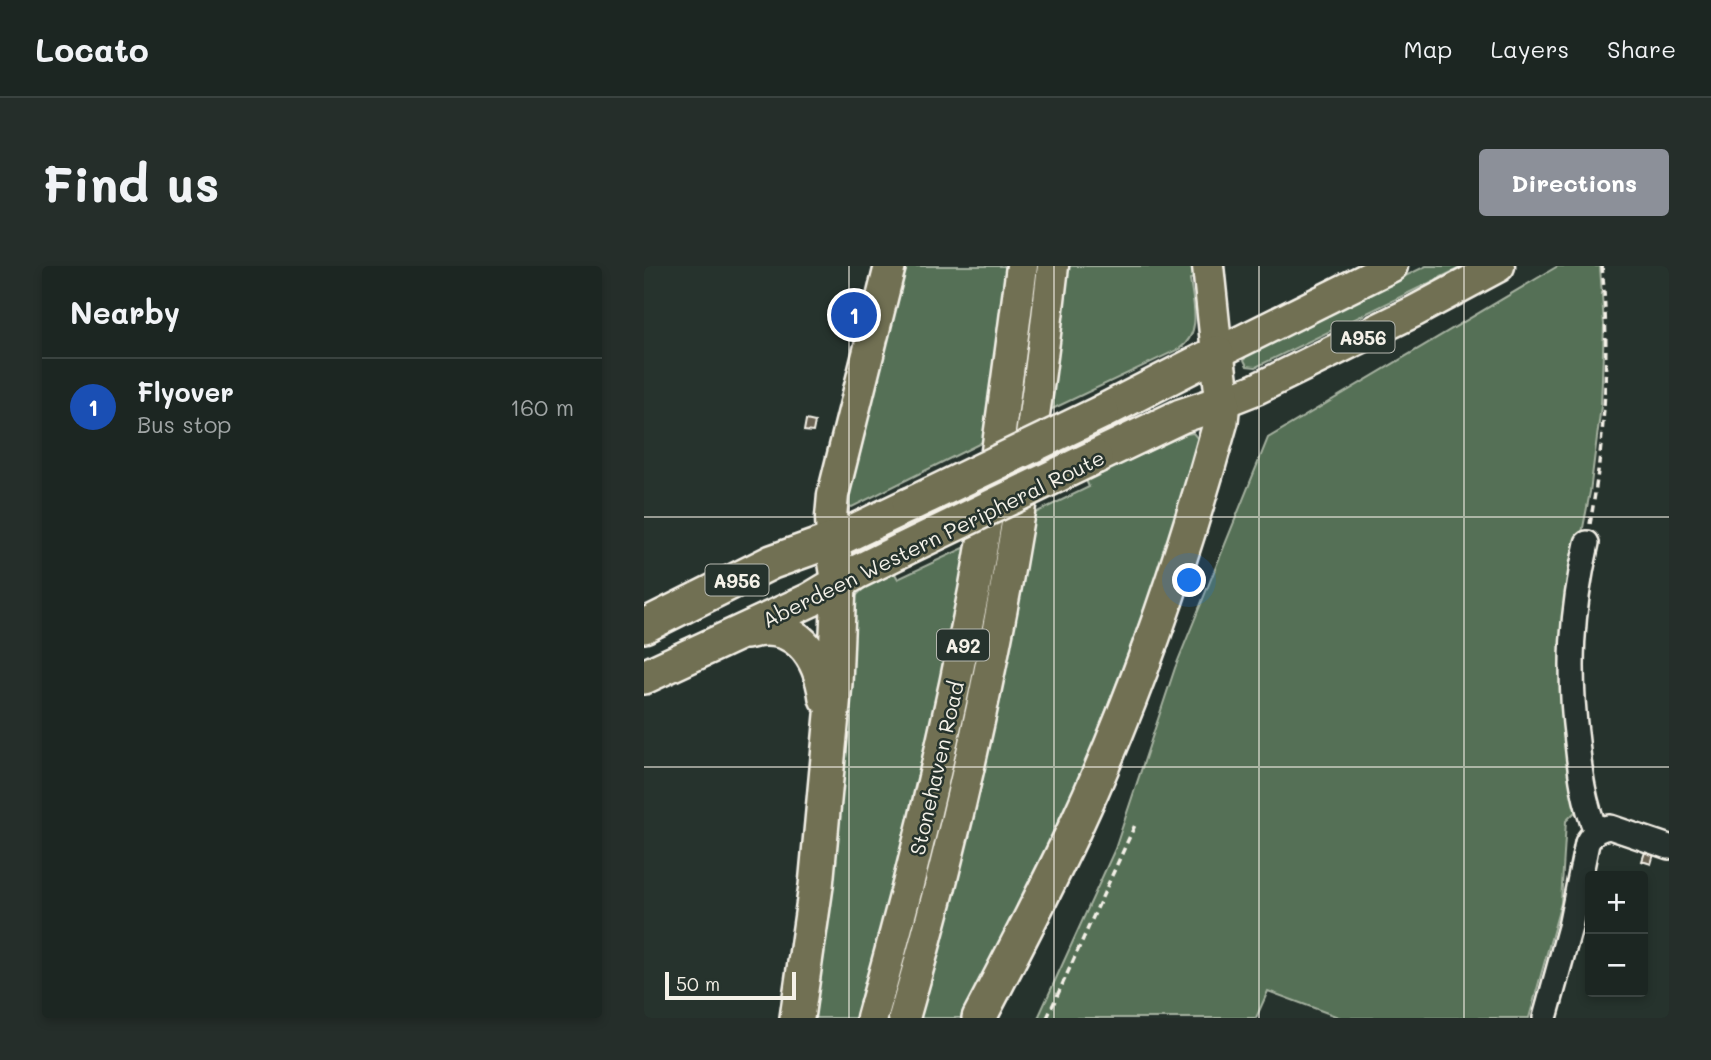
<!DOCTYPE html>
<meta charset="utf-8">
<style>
:root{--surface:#1c2622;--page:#252e2a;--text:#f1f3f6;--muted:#a0a5a5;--line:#3a4340;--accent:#8c9099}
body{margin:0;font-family:Mali,sans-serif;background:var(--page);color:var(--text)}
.controls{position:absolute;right:21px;bottom:21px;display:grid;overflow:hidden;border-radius:7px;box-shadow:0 4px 10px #0003}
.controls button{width:63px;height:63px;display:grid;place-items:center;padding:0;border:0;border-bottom:2px solid var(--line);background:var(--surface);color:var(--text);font:35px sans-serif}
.scale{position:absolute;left:21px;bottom:18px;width:131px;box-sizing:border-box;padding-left:7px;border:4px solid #f4f1e8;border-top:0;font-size:19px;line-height:24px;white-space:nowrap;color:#f4f1e8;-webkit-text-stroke:5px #26332d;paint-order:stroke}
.you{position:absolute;left:546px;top:315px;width:24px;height:24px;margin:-18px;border:5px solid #fff;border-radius:50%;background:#1a73e8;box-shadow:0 0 0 10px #1a73e833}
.badge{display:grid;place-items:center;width:46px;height:46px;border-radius:50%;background:var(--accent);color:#fff;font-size:23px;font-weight:700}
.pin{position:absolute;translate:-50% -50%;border:4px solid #fff;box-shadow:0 2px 7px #0006}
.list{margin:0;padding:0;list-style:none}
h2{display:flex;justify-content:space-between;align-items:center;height:91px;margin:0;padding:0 28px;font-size:30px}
h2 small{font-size:23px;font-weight:400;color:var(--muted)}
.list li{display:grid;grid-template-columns:46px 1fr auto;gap:21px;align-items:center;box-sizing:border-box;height:98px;padding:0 28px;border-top:2px solid var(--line)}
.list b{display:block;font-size:26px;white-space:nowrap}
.list p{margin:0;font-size:23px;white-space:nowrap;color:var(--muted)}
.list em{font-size:23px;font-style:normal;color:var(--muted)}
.map{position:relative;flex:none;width:1025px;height:752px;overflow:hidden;border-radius:7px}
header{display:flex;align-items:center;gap:42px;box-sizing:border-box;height:98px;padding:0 35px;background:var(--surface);border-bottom:2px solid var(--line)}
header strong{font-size:33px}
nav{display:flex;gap:38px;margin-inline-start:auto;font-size:24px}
.intro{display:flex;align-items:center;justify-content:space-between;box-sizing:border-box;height:168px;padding:0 42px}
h1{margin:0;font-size:49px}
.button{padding:18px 32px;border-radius:7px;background:var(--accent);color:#fff;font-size:24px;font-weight:700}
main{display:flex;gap:42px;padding:0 42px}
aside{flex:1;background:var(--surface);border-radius:7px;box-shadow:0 4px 10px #0003}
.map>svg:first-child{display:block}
.green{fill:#557056;stroke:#a4b09f;stroke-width:2}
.building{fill:#6b6353;stroke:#f4f1e8;stroke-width:2}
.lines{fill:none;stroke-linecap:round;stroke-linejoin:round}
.minor-casing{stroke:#f4f1e8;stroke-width:28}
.major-casing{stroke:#f4f1e8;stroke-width:35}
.highway-casing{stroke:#f4f1e8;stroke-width:38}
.path{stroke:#f4f1e8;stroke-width:3.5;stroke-dasharray:7 5;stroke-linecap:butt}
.minor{stroke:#26332d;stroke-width:23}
.major{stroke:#716f52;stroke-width:30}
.highway{stroke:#716f52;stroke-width:33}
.highway-bridge-casing{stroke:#f4f1e8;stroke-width:38;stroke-linecap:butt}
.highway-bridge{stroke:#716f52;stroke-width:33}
.grid{fill:none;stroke:#f4f1e8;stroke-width:2;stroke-opacity:0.55}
.labels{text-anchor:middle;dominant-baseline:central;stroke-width:5;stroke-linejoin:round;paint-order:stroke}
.shield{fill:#26332d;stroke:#b6b8b0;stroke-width:2}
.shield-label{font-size:19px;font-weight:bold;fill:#f4f1e8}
.street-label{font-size:21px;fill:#f4f1e8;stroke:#26332d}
</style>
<header>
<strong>Locato</strong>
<nav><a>Map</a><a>Layers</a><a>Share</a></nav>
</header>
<div class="intro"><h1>Find us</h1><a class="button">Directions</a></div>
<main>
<aside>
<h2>Nearby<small></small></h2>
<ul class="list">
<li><span class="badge" style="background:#1a4fb4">1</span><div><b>Flyover</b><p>Bus stop</p></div><em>160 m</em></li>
</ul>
</aside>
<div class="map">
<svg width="1025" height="752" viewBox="0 0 1025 752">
<rect width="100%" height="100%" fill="#26332d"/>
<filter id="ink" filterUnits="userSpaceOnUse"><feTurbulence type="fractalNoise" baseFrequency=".0143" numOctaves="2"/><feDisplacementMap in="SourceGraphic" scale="14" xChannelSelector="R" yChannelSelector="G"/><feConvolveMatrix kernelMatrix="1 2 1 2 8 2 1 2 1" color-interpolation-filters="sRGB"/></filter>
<g filter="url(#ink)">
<path class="green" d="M252 0H364L341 175 208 241 205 240 201 237Z
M422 0H550L551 12 546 13C549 37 559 67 535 83L404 145Z
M782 0H820L612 101 603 100 600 94 604 86Z
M914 0H956L960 59 957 140 946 226 937 272 932 545 922 555 917 637 885 752H697L624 725 612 752H394L471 583 531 402 624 172Z
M549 167 556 175 540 238 445 490 413 564 317 752H274L389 248 445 221 442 214 542 168Z
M324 280C295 439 257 596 214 752H165L208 335C219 320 234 314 250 306L254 313Z"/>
<path class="building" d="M162 154 171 156 169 166 160 165Z
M1001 586 1010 588 1007 598 998 595Z"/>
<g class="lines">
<defs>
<path id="minor" d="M943 277C927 347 924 404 933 476 936 506 940 537 952 565
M901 752 926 661 943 577C948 567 955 562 966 561L1025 581"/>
<path id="major" d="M564 0 573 87 748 0
M579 136 612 123 771 45 855 0
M188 274 187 251 189 229 246 0
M228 752C268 611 302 469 330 325 350 217 364 108 378 0
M260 752C331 507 381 254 409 0"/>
<path id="highway" d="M451 191 537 150 579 136
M0 360 128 296 198 271 265 239
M103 366C152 352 176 390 182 432
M0 411 166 334 211 307 258 284
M153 752 172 620 191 417 195 318 188 274
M335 752C367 691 399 629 429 566 491 434 538 296 577 155L579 136 573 87 458 146"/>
</defs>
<use href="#minor" class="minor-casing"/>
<use href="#major" class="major-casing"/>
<use href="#highway" class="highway-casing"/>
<path class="path" d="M946 258C961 174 966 85 958 0
M403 752 491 559"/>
<use href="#minor" class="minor"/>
<use href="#major" class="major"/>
<use href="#highway" class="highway"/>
<defs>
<path id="highway-bridge" d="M265 239 458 146
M258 284 451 191"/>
</defs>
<use href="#highway-bridge" class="highway-bridge-casing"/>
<use href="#highway-bridge" class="highway-bridge"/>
</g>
</g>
<path class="grid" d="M205 0V752M410 0V752M615 0V752M820 0V752M0 251H1025M0 501H1025"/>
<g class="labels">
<g class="shield">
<rect x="687.5" y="55.5" width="63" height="31" rx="5"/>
<rect x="61.5" y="298.5" width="63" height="31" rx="5"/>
<rect x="293" y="363.5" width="52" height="31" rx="5"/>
</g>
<g class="shield-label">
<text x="719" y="71">A956</text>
<text x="93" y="314">A956</text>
<text x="319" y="379">A92</text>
</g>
<g class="street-label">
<text transform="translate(289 272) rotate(-26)">Aberdeen Western Peripheral Route</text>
<text transform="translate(292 502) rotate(-77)">Stonehaven Road</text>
</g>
</g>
</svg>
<div class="controls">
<button>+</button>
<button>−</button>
</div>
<div class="scale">50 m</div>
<div class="you"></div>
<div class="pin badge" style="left:210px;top:49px;background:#1a4fb4">1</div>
</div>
</main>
